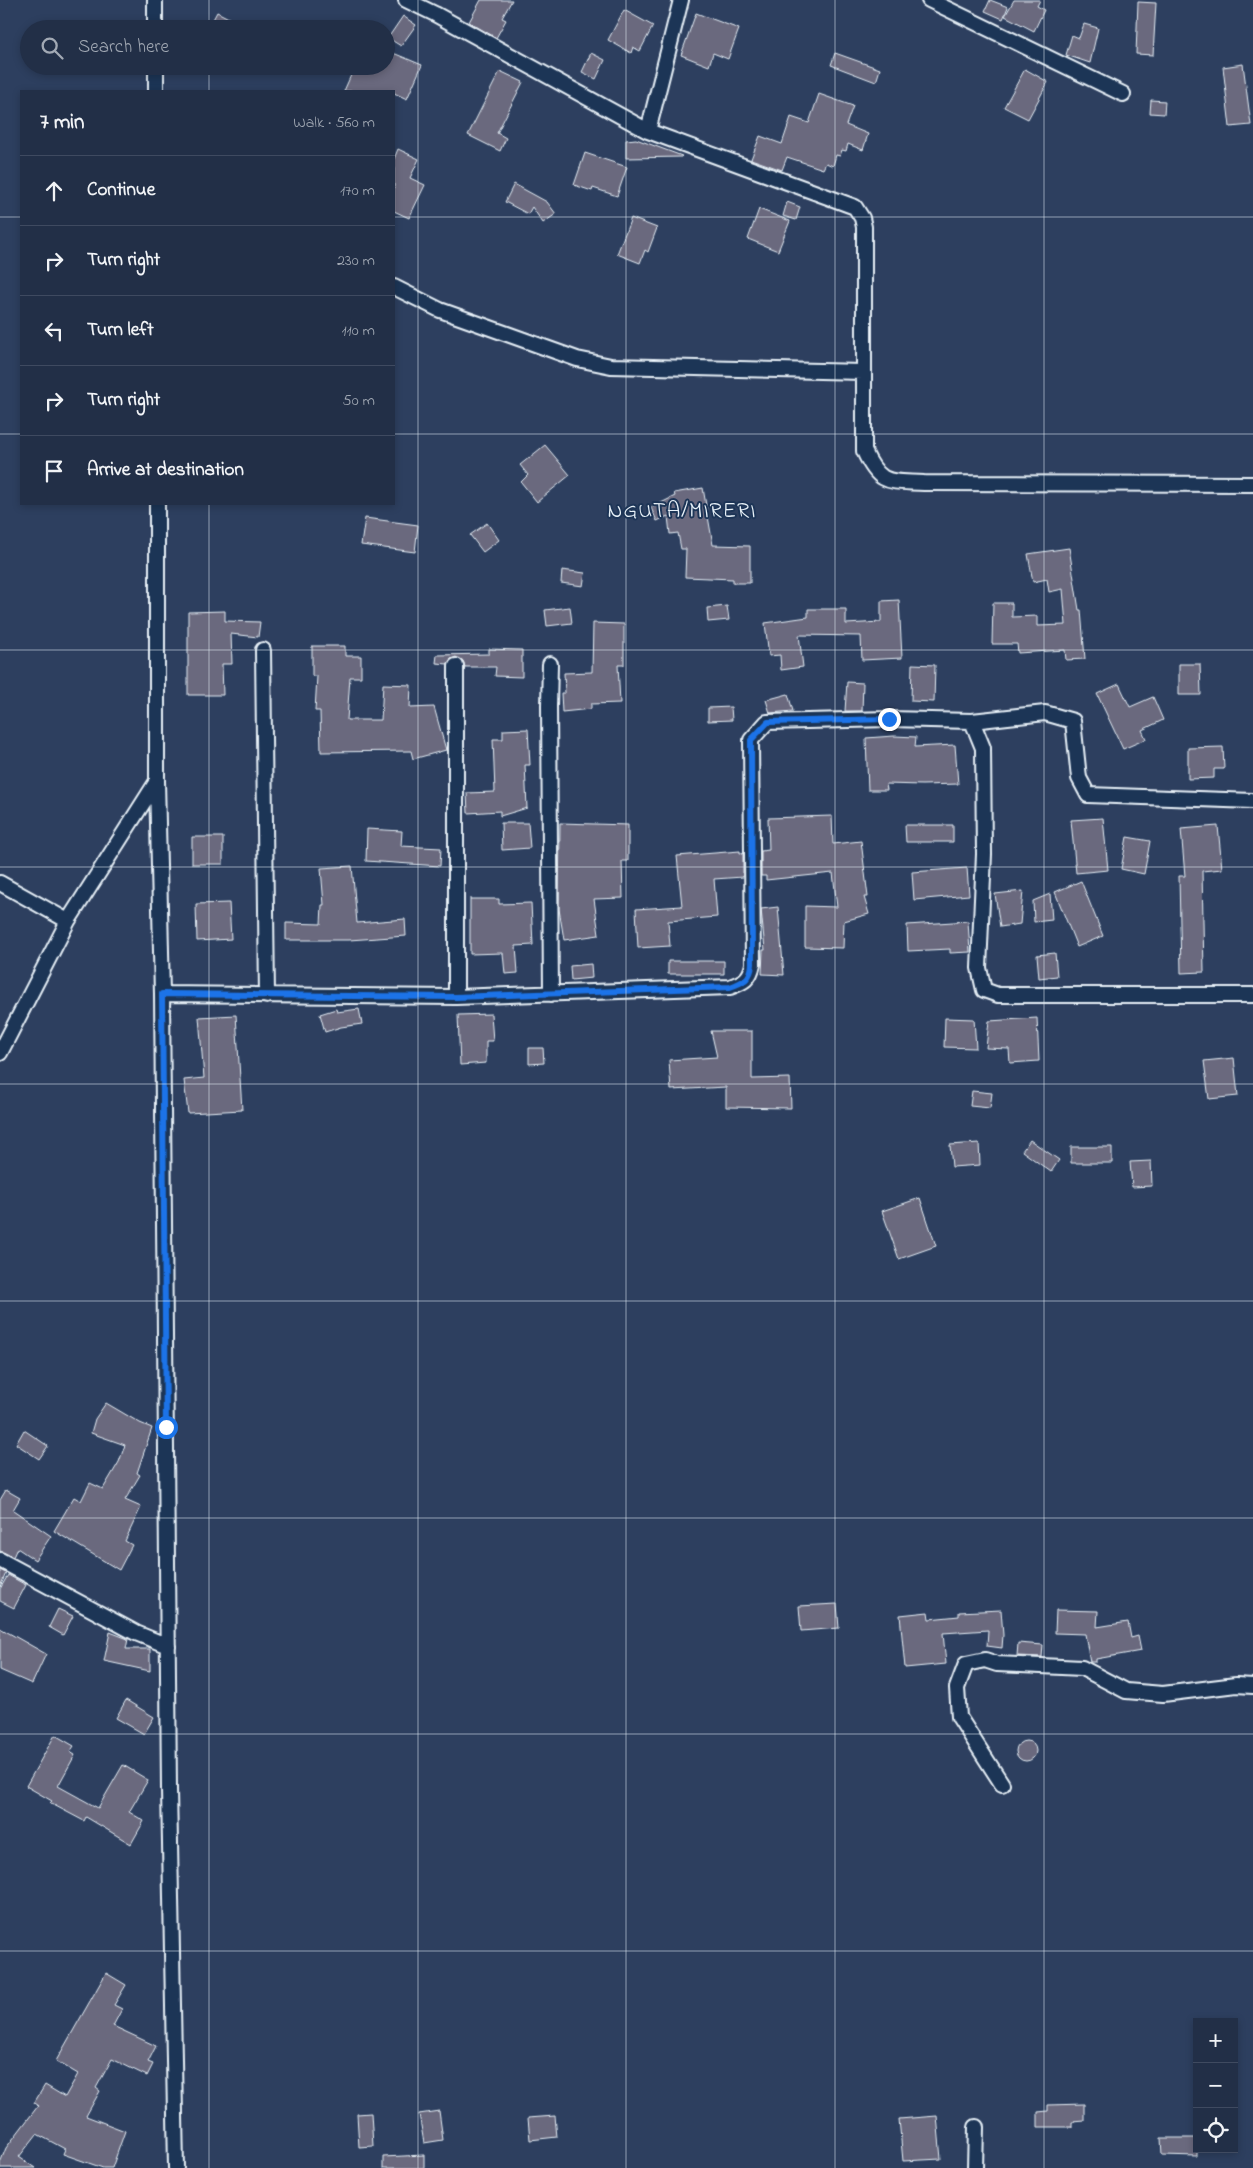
<!DOCTYPE html>
<meta charset="utf-8">
<style>
:root{--surface:#222f47;--page:#2a374e;--text:#f1f3f6;--muted:#a2a9b4;--line:#3f4a60}
body{margin:0;font-family:"Indie Flower",sans-serif;background:var(--page);color:var(--text)}
.controls{position:absolute;right:15px;bottom:15px;display:grid;overflow:hidden;border-radius:0px;box-shadow:0 2px 8px #0003}
.controls button{width:45px;height:45px;display:grid;place-items:center;padding:0;border:0;border-bottom:1px solid var(--line);background:var(--surface);color:var(--text);font:25px sans-serif}
.stop{position:absolute;width:15px;height:15px;margin:-11px;border:4px solid #1a73e8;border-radius:50%;background:#fff}
.stop.end{background:#1a73e8;border-color:#fff;box-shadow:0 1px 5px #0008}
.list{margin:0;padding:0;list-style:none}
h2{display:flex;justify-content:space-between;align-items:center;height:65px;margin:0;padding:0 20px;font-size:21px}
h2 small{font-size:16px;font-weight:400;color:var(--muted)}
.list li{display:grid;grid-template-columns:32px 1fr auto;gap:15px;align-items:center;box-sizing:border-box;height:70px;padding:0 20px;border-top:1px solid var(--line)}
.list b{display:block;font-size:19px;white-space:nowrap}
.list em{font-size:16px;font-style:normal;color:var(--muted)}
.icon{flex:none;width:28px;height:28px;fill:none;stroke:currentColor;stroke-width:2;stroke-linecap:round;stroke-linejoin:round}
.map{position:relative;flex:none;width:1253px;height:2168px;overflow:hidden}
.search{position:absolute;background:var(--surface);box-shadow:0 2px 8px #0003;left:20px;top:20px;width:375px;height:55px;display:flex;align-items:center;gap:12px;box-sizing:border-box;padding:0 18px;border-radius:28px;color:var(--muted);font-size:19px}
.panel{position:absolute;background:var(--surface);box-shadow:0 2px 8px #0003;left:20px;top:90px;width:375px;height:415px;border-radius:0px}
.map>svg:first-child{display:block}
.building{fill:#6b697e;stroke:#e8f1f8}
.lines{fill:none;stroke-linecap:round;stroke-linejoin:round}
.street-casing{stroke:#e8f1f8;stroke-width:18}
.street{stroke:#1d3557;stroke-width:14}
.route{stroke:#1a73e8;stroke-width:6}
.grid{fill:none;stroke:#e8f1f8;stroke-width:1;stroke-opacity:0.55}
.labels{text-anchor:middle;dominant-baseline:central;stroke-width:4;stroke-linejoin:round;paint-order:stroke}
.quarter-label{font-size:22px;letter-spacing:1px;fill:#e8f1f8;stroke:#1d3557}
</style>
<div class="map">
<svg width="1253" height="2168" viewBox="0 0 1253 2168">
<rect width="100%" height="100%" fill="#2d3f5f"/>
<filter id="ink" filterUnits="userSpaceOnUse"><feTurbulence type="fractalNoise" baseFrequency=".02" numOctaves="2"/><feDisplacementMap in="SourceGraphic" scale="10" xChannelSelector="R" yChannelSelector="G"/><feConvolveMatrix kernelMatrix="1 2 1 2 8 2 1 2 1" color-interpolation-filters="sRGB"/></filter>
<g filter="url(#ink)">
<path class="building" d="M481 0H512L502 18 506 20 496 38 469 22Z
M990 0 1008 7 1003 19 985 11Z
M1014 0H1040L1037 6 1044 10 1034 31 1005 16Z
M1138 2 1156 3 1153 55 1136 54Z
M624 10 653 26 640 51 633 47 631 53 608 40Z
M217 12 250 29H208Z
M696 13 739 29 728 59 713 53 709 66 681 55Z
M403 16 416 25 401 46 388 38Z
M1084 24 1098 28 1090 63 1066 55 1072 35 1079 38Z
M386 50 422 65 407 99 394 93V91H344L355 66H386Z
M591 53 605 60 596 79 582 72Z
M835 53 880 69 876 82 831 65Z
M1243 64 1251 125 1230 127 1223 67Z
M1025 69 1048 82 1028 119 1004 107Z
M500 71 523 82 497 133 506 138 500 151 468 135Z
M819 94 853 106 846 125 868 134 863 150 848 144 846 151 842 150 840 156 836 155 833 166 826 163 823 169 787 157 782 170 751 159 760 136 782 144 791 117 809 123Z
M1151 100 1165 101 1164 114 1150 113Z
M636 139 682 156 681 157 626 158V140Z
M398 149 419 159 410 178 425 185 409 218 394 211V159Z
M585 153 627 167 617 196 593 188 592 191 574 185Z
M514 184 547 202 556 214 543 223 532 207 528 214 505 202Z
M787 202 800 207 796 220 783 216Z
M759 209 790 221 778 251 748 239Z
M631 218 657 228 648 252 645 250 640 263 617 254Z
M545 445 570 475 537 502 521 482 528 475 520 465Z
M703 488 713 545 750 546V583H733V579L685 577 686 549H681L678 533 670 534 668 516 657 521 651 508 675 496 674 493Z
M365 518 418 525 415 552 361 545Z
M487 523 499 540 483 552 470 535Z
M1069 548 1079 610H1081L1085 659 1066 660 1065 650 1018 653 1017 644H992L993 603H1012V617L1037 616V626L1066 625 1063 589 1049 592 1047 579 1033 582 1028 554Z
M562 570 585 573 583 586 561 583Z
M899 600 902 658 862 660 861 636 799 635 803 667 781 670 780 655 769 656 765 623 808 617V609H846V624L881 622V601Z
M727 606 729 620 708 622 707 608Z
M570 607 572 623 547 626 545 610Z
M225 611V621L260 622 258 637 231 634 232 664H222L223 695H188V612Z
M593 623 624 624V665H618L620 703 591 704V709L562 712 561 693H565L564 673 592 672Z
M312 646H345V656H361V677H350L347 720H381L383 684 411 685 410 708 434 707 446 750 413 759 411 751 321 752 320 711H315L317 676H312Z
M489 649 522 650V677L495 676 496 667H465L463 661 456 657 451 659 448 664 436 663 437 655 489 654Z
M912 664 935 665 934 702 911 701Z
M1179 664H1200L1201 695H1179Z
M847 682 863 683 862 711H845Z
M1119 684 1130 707 1153 697 1163 720 1142 730 1146 739 1123 749 1097 694Z
M788 694 793 711 770 713 766 700Z
M731 707 732 720 708 721V708Z
M528 729 530 765H525L527 808 500 816V811L468 813 467 793 495 792 493 739H503V730Z
M894 736 916 737 915 747 955 745 958 784 922 785 886 784 887 790H868L866 738Z
M1223 747 1224 769H1214V778L1188 779V748Z
M832 816 833 844 861 841 868 897H864L869 914 844 921 843 948 805 947V906L837 907 833 873 766 880V876H761V851L769 850 768 818Z
M1103 818 1108 870 1076 873 1071 820Z
M501 823H528L530 848 502 850Z
M560 823 628 825V861H622L623 898 594 899 599 935 564 940 559 909Z
M905 825H953V842H906Z
M1218 826 1222 869 1202 871 1204 972 1181 973 1179 876H1185L1181 829Z
M367 829 402 831 401 846 441 848 440 866 366 861Z
M192 837H223V864H192Z
M1127 837 1150 841 1144 874 1121 869Z
M740 851V853H743V877L714 879 717 917 668 921 670 946 638 948 636 909 682 906 677 856Z
M352 866 357 923 405 919 406 936 349 940H286V923L321 924 322 905H324L321 868Z
M967 868 969 895 914 900 912 872Z
M1081 881 1103 936 1077 947 1055 892Z
M1023 891 1020 924 1000 927 995 894Z
M1050 894 1052 920 1034 922 1033 901Z
M470 899H499V904L531 903 533 945 516 946 518 973 505 974 503 953 470 954Z
M229 903 231 939 197 941 196 904Z
M778 907 784 975 762 974 763 950H765L761 909Z
M968 921 970 952 950 953V949L908 951 907 925Z
M1055 953 1057 976 1039 978 1037 955Z
M668 961H724V974H668Z
M591 964 592 978 571 980 570 966Z
M336 1009 337 1012 359 1009 362 1024 341 1027 325 1032 320 1014Z
M491 1014 493 1041H486V1063L460 1065 458 1015Z
M236 1015 242 1110 188 1113 184 1080 204 1078 199 1017Z
M945 1018 974 1019 976 1048 944 1047Z
M1037 1018 1039 1061 1010 1063 1009 1049 986 1048 989 1021Z
M711 1031H752V1079L790 1078 791 1108 726 1107V1087L671 1090 669 1060 717 1057Z
M529 1048H543L544 1063 529 1064Z
M1234 1058 1238 1096 1209 1099 1204 1061Z
M972 1091 992 1093 990 1108 970 1106Z
M1030 1140 1059 1160 1051 1172 1022 1151Z
M979 1143 980 1165 952 1167 950 1145Z
M1071 1147H1112V1163H1071Z
M1151 1161 1152 1186 1132 1187 1130 1162Z
M920 1198 936 1246 899 1259 882 1211Z
M106 1403 140 1423 152 1428 137 1473 140 1475 125 1500 141 1507 125 1541 132 1545 119 1570 54 1531 74 1497 81 1501 90 1483 103 1489 119 1462 125 1445 91 1433 95 1419Z
M24 1430 48 1446 39 1459 16 1444Z
M6 1490 20 1498 13 1510 51 1536 35 1560 17 1548 13 1557 0 1551V1500Z
M0 1570 6 1573 0 1587Z
M8 1575 26 1585 14 1608 0 1601V1589Z
M837 1604 839 1628 801 1631 799 1606Z
M58 1609 73 1616 63 1635 49 1627Z
M1001 1610 1003 1635 1002 1648 987 1646 988 1630 943 1633 946 1664 905 1668 900 1615 928 1612 929 1619 959 1616V1612Z
M1056 1610 1098 1611 1097 1627 1128 1622 1131 1638 1138 1636 1141 1651 1096 1659V1662H1090L1085 1634 1055 1633Z
M0 1628 46 1654 32 1684 0 1670Z
M110 1632 128 1639 126 1649H150V1671L104 1661Z
M1018 1643 1043 1645 1042 1657 1017 1656Z
M126 1700 154 1717 144 1734 116 1718Z
M55 1735 74 1746 70 1752 75 1755 58 1786 98 1808 123 1765 148 1780 129 1812 144 1821 131 1844 86 1817 84 1821 50 1803 52 1801 26 1786Z
M1016 1751a10 10 0 1 1 20 0a10 10 0 1 1-20 0Z
M106 1973 126 1985 114 2005 122 2009 113 2026 156 2046 148 2062 153 2064 147 2076 112 2059 96 2088 100 2091 86 2116 125 2131 112 2168H103L63 2154 65 2149 37 2134 19 2157 35 2168H0V2163L6 2148 38 2106 34 2103 45 2085 65 2097 78 2074 56 2061Z
M1084 2104V2121L1072 2122V2127H1038V2112L1048 2111V2105Z
M439 2111 443 2140 424 2143 419 2114Z
M371 2113 373 2146 359 2147 357 2114Z
M555 2116 557 2137 530 2140 528 2118Z
M937 2116 941 2159 903 2161 899 2119Z
M1161 2138H1197V2156L1162 2155Z
M424 2155V2168H383V2157Z"/>
<g class="lines">
<defs>
<path id="street" d="M155 0V29
M406 0 435 14 648 131 855 207 862 218 864 227V451C880 486 889 481 924 483L1253 484
M929 0 1123 94
M156 66V91
M648 131 681 0
M394 287 440 310 577 359 611 366 863 372
M157 504V781L162 994 169 1789 176 2168
M263 650 267 996
M550 664 549 706 551 994
M456 666V997
M972 721 1045 713 1073 721 1079 778 1088 795 1253 801
M0 883 68 921
M162 994 456 997 730 987C744 982 750 979 753 964L751 740 767 722 889 719 972 721 983 748 984 854 979 968 984 990 998 995H1253
M0 1053 68 921 157 781
M0 1560 136 1633 168 1646
M1002 1784 959 1717 957 1688 966 1664 985 1660 997 1664 1082 1668 1126 1691 1163 1694 1236 1685 1253 1686
M975 2168 976 2127"/>
</defs>
<use href="#street" class="street-casing"/>
<use href="#street" class="street"/>
</g>
</g>
<g class="lines" filter="url(#ink)">
<path class="route" d="M166 1427 162 994 456 997 730 987C744 982 751 979 752 964L751 740 768 722 889 719"/>
</g>
<path class="grid" d="M209 0V29M418 0V2168M626 0V2168M835 0V2168M1044 0V2168M209 66V91M0 217H21M394 217H1253M0 434H21M394 434H1253M209 504V2168M0 650H1253M0 867H1253M0 1084H1253M0 1301H1253M0 1518H1253M0 1734H1253M0 1951H1253"/>
<g class="labels">
<g class="quarter-label">
<text x="682" y="512">NGUTA/MIRERI</text>
</g>
</g>
</svg>
<div class="controls">
<button>+</button>
<button>−</button>
<button><svg class="icon" aria-label="locate" viewBox="0 0 24 24"><circle cx="12" cy="12" r="6"/><path d="M12 2v4M12 18v4M2 12h4M18 12h4"/></svg></button>
</div>
<div class="stop" style="left:166px;top:1427px"></div>
<div class="stop end" style="left:889px;top:719px"></div>
<div class="search"><svg class="icon" aria-label="search" viewBox="0 0 24 24"><circle cx="10" cy="10" r="6"/><path d="M15 15l6 6"/></svg>Search here</div>
<section class="panel">
<h2>7 min<small>Walk · 560 m</small></h2>
<ul class="list">
<li><svg class="icon" aria-label="ahead" viewBox="0 0 24 24"><path d="M12 20V5M6 11l6-6 6 6"/></svg><div><b>Continue</b></div><em>170 m</em></li>
<li><svg class="icon" aria-label="right" viewBox="0 0 24 24"><path d="M7 20v-9h11M14 6l5 5-5 5"/></svg><div><b>Turn right</b></div><em>230 m</em></li>
<li><svg class="icon" aria-label="left" viewBox="0 0 24 24"><path d="M17 20v-9H6M10 6l-5 5 5 5"/></svg><div><b>Turn left</b></div><em>110 m</em></li>
<li><svg class="icon" aria-label="right" viewBox="0 0 24 24"><path d="M7 20v-9h11M14 6l5 5-5 5"/></svg><div><b>Turn right</b></div><em>50 m</em></li>
<li><svg class="icon" aria-label="arrive" viewBox="0 0 24 24"><path d="M6 21V4h12l-3 4 3 4H6"/></svg><div><b>Arrive at destination</b></div></li>
</ul>
</section>
</div>
